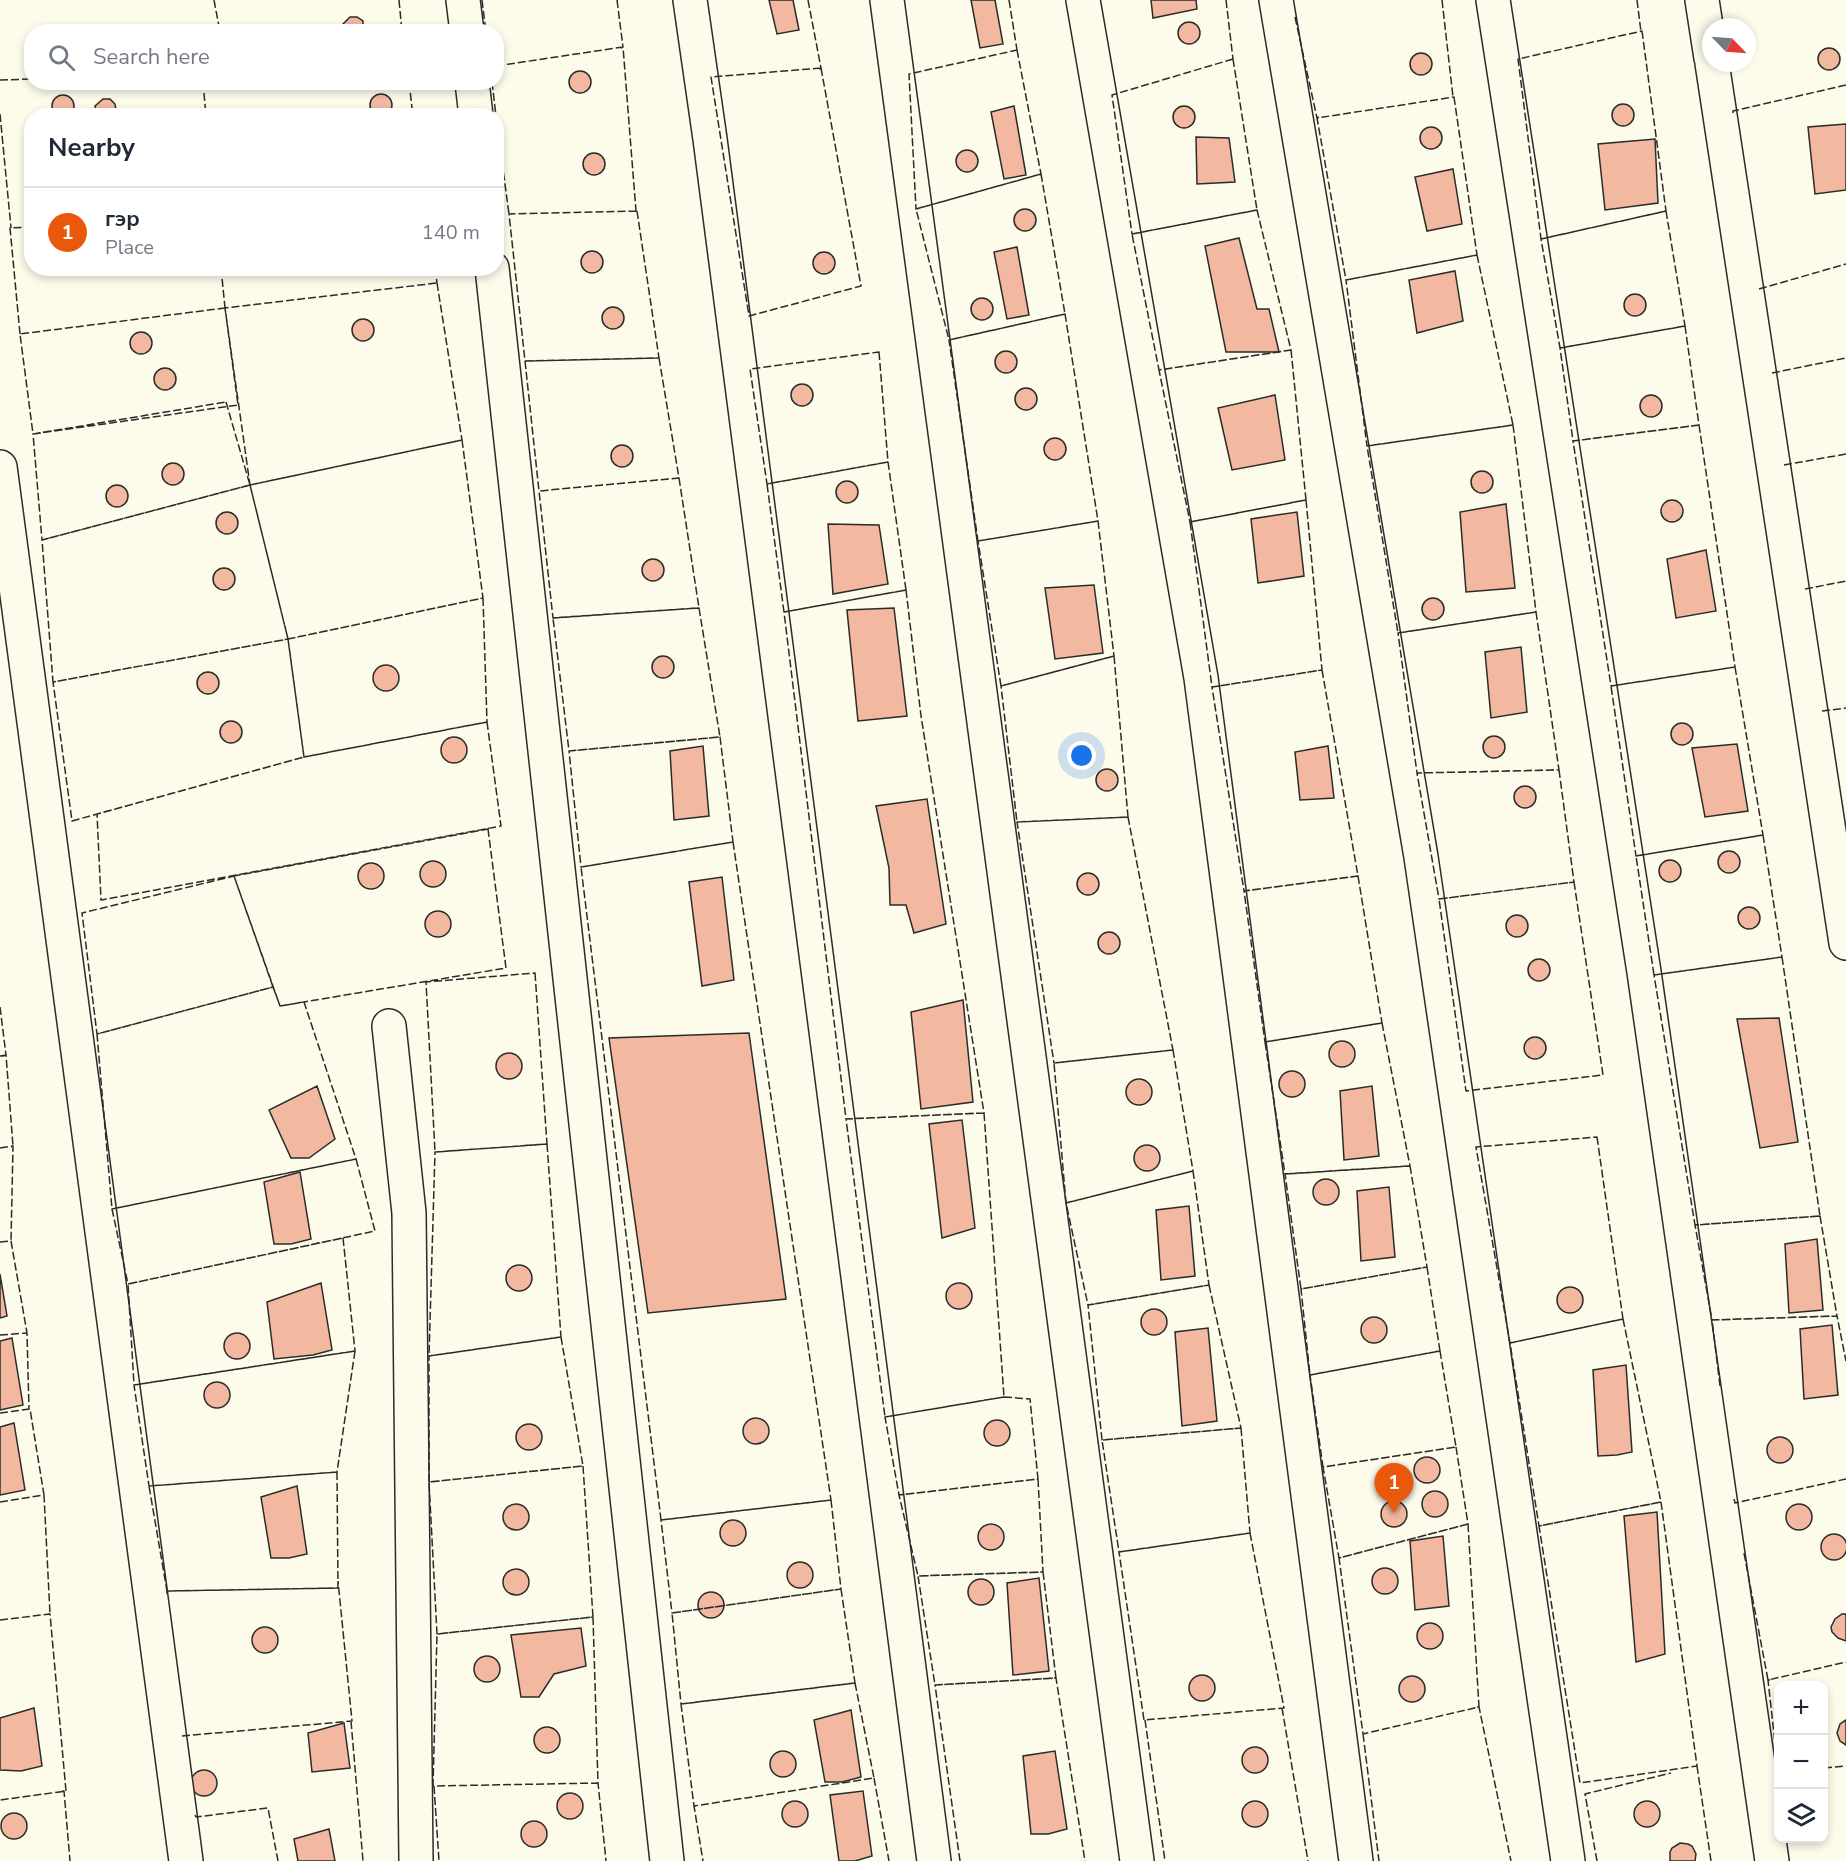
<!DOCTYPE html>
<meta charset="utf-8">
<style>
:root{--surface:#fff;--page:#f6f6f7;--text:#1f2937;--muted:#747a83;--line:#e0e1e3;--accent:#ea580c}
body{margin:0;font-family:"Nunito Sans",sans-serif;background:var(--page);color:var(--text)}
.controls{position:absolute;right:18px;bottom:18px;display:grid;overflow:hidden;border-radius:12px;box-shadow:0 3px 9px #0003}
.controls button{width:54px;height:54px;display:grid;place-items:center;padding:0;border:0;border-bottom:2px solid var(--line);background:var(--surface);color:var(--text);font:30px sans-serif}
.compass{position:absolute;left:1702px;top:18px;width:54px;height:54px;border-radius:50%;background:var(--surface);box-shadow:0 3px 9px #0003;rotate:115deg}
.you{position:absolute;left:1082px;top:756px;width:21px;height:21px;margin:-15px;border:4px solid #fff;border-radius:50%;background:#1a73e8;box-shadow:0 0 0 9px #1a73e833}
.badge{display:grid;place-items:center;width:39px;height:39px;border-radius:50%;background:var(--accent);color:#fff;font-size:20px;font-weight:700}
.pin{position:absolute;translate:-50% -50px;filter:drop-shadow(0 2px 3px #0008)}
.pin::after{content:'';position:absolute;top:32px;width:21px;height:18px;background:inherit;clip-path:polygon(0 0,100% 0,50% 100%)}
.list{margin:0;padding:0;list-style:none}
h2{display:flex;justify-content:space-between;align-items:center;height:78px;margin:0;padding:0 24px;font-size:26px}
h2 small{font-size:20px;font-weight:400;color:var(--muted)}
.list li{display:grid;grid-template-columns:39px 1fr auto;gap:18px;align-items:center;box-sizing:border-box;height:90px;padding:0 24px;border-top:2px solid var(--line)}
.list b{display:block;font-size:22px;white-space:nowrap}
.list p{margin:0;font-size:20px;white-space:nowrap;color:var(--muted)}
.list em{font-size:20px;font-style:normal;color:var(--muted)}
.icon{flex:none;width:33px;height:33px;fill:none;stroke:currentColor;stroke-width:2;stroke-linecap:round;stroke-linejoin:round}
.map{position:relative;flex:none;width:1846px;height:1861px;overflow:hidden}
.search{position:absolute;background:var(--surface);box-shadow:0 3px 9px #0003;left:24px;top:24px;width:480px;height:66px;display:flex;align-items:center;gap:15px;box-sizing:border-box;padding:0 21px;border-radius:24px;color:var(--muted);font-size:22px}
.panel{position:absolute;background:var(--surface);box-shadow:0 3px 9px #0003;left:24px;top:108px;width:480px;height:168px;border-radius:24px}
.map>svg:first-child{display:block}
.building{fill:#f2b8a0;stroke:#2b2b2b;stroke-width:1.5}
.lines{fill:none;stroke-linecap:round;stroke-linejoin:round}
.street-casing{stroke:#2b2b2b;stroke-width:36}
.street{stroke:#fdfbea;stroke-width:33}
.fence{stroke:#2b2b2b;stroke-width:1.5;stroke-dasharray:8 3;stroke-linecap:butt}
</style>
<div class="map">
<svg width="1846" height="1861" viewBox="0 0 1846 1861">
<rect width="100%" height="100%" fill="#fdfbea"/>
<path class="building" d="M769 0H793L799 30 777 34Z
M971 0H995L1003 44 980 48Z
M1151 0H1196L1197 9 1153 18Z
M350 17H357L363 21V32H344L343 24Z
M1178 33a11 11 0 1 1 22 0a11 11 0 1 1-22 0Z
M1818 59a11 11 0 1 1 22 0a11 11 0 1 1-22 0Z
M1410 64a11 11 0 1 1 22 0a11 11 0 1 1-22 0Z
M569 82a11 11 0 1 1 22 0a11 11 0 1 1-22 0Z
M370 105a11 11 0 1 1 22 0a11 11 0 1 1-22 0Z
M52 106a11 11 0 1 1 22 0a11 11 0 1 1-22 0Z
M103 99H110L115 104 116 110 114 116H97L95 106Z
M1612 115a11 11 0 1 1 22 0a11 11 0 1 1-22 0Z
M1014 106 1026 175 1004 179 991 112Z
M1173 117a11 11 0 1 1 22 0a11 11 0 1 1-22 0Z
M1846 124V190L1815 194 1808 127Z
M1420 138a11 11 0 1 1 22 0a11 11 0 1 1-22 0Z
M1196 137 1229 138 1235 182 1197 184Z
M1655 139 1658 203 1605 210 1598 144Z
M956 161a11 11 0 1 1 22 0a11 11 0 1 1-22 0Z
M583 164a11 11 0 1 1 22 0a11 11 0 1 1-22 0Z
M1453 169 1462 224 1427 231 1415 177Z
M1014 220a11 11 0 1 1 22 0a11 11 0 1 1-22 0Z
M1239 238 1257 309H1269L1279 352H1226L1205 246Z
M1017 247 1029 315 1007 319 994 252Z
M581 262a11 11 0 1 1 22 0a11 11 0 1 1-22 0Z
M813 263a11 11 0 1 1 22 0a11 11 0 1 1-22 0Z
M1455 271 1463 321 1417 333 1409 280Z
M1624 305a11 11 0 1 1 22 0a11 11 0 1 1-22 0Z
M971 309a11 11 0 1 1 22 0a11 11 0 1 1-22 0Z
M602 318a11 11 0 1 1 22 0a11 11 0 1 1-22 0Z
M352 330a11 11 0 1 1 22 0a11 11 0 1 1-22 0Z
M130 343a11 11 0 1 1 22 0a11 11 0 1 1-22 0Z
M995 362a11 11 0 1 1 22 0a11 11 0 1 1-22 0Z
M154 379a11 11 0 1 1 22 0a11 11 0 1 1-22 0Z
M791 395a11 11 0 1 1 22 0a11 11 0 1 1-22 0Z
M1015 399a11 11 0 1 1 22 0a11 11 0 1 1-22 0Z
M1275 395 1285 460 1232 470 1218 408Z
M1640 406a11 11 0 1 1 22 0a11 11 0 1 1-22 0Z
M1044 449a11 11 0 1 1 22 0a11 11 0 1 1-22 0Z
M611 456a11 11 0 1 1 22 0a11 11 0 1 1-22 0Z
M162 474a11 11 0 1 1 22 0a11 11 0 1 1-22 0Z
M1471 482a11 11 0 1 1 22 0a11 11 0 1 1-22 0Z
M836 492a11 11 0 1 1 22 0a11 11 0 1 1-22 0Z
M106 496a11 11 0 1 1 22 0a11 11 0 1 1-22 0Z
M1661 511a11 11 0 1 1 22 0a11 11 0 1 1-22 0Z
M1506 504 1515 588 1466 592 1460 512Z
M1297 512 1304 576 1258 583 1251 519Z
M216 523a11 11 0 1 1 22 0a11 11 0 1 1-22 0Z
M828 524 879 525 888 584 833 594Z
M1706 550 1716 611 1676 618 1667 559Z
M642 570a11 11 0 1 1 22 0a11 11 0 1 1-22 0Z
M213 579a11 11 0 1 1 22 0a11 11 0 1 1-22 0Z
M1094 585 1103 653 1055 659 1045 588Z
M1422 609a11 11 0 1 1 22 0a11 11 0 1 1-22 0Z
M894 608 907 716 858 721 847 610Z
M1521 647 1527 712 1491 718 1485 652Z
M652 667a11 11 0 1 1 22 0a11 11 0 1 1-22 0Z
M373 678a13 13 0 1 1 26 0a13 13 0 1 1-26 0Z
M197 683a11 11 0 1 1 22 0a11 11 0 1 1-22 0Z
M220 732a11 11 0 1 1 22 0a11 11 0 1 1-22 0Z
M1671 734a11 11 0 1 1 22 0a11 11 0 1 1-22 0Z
M1483 747a11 11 0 1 1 22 0a11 11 0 1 1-22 0Z
M441 750a13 13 0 1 1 26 0a13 13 0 1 1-26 0Z
M1737 744 1748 811 1705 817 1692 748Z
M703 746 709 816 674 820 670 751Z
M1328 746 1334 798 1300 800 1295 752Z
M1096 780a11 11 0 1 1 22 0a11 11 0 1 1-22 0Z
M1514 797a11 11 0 1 1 22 0a11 11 0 1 1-22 0Z
M927 799 946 924 914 933 906 905H890L889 868 876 806Z
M1718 862a11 11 0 1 1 22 0a11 11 0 1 1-22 0Z
M1659 871a11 11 0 1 1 22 0a11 11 0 1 1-22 0Z
M420 874a13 13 0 1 1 26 0a13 13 0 1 1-26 0Z
M358 876a13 13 0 1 1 26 0a13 13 0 1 1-26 0Z
M1077 884a11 11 0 1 1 22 0a11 11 0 1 1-22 0Z
M722 877 734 980 702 986 689 882Z
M1738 918a11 11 0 1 1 22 0a11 11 0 1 1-22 0Z
M425 924a13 13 0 1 1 26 0a13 13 0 1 1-26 0Z
M1506 926a11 11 0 1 1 22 0a11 11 0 1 1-22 0Z
M1098 943a11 11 0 1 1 22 0a11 11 0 1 1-22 0Z
M1528 970a11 11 0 1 1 22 0a11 11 0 1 1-22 0Z
M963 1000 973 1102 921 1109 911 1012Z
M1779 1018 1798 1142 1760 1148 1737 1019Z
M749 1033 786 1299 648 1313 609 1038Z
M1524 1048a11 11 0 1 1 22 0a11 11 0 1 1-22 0Z
M1329 1054a13 13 0 1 1 26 0a13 13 0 1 1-26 0Z
M496 1066a13 13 0 1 1 26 0a13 13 0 1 1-26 0Z
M1279 1084a13 13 0 1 1 26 0a13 13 0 1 1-26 0Z
M1126 1092a13 13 0 1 1 26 0a13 13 0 1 1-26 0Z
M317 1086 335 1139 309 1158H291L269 1110Z
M1372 1086 1379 1156 1344 1160 1340 1091Z
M962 1120 975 1228 942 1238 929 1124Z
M1134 1158a13 13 0 1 1 26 0a13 13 0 1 1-26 0Z
M300 1172 311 1239 291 1244H274L264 1182Z
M1313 1192a13 13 0 1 1 26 0a13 13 0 1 1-26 0Z
M1389 1187 1395 1257 1361 1261 1357 1191Z
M1189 1206 1195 1276 1161 1280 1156 1210Z
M1817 1239 1823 1310 1789 1313 1785 1244Z
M506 1278a13 13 0 1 1 26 0a13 13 0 1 1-26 0Z
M0 1274 7 1316 0 1318Z
M946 1296a13 13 0 1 1 26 0a13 13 0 1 1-26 0Z
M321 1283 332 1350 313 1355 274 1359 267 1302Z
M1557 1300a13 13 0 1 1 26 0a13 13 0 1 1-26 0Z
M1141 1322a13 13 0 1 1 26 0a13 13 0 1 1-26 0Z
M1361 1330a13 13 0 1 1 26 0a13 13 0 1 1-26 0Z
M1832 1325 1838 1395 1804 1399 1800 1329Z
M1208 1328 1217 1421 1182 1426 1175 1332Z
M224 1346a13 13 0 1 1 26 0a13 13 0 1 1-26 0Z
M12 1338 23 1405 0 1410V1341Z
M1626 1365 1632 1452 1617 1455 1598 1456 1593 1370Z
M204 1395a13 13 0 1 1 26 0a13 13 0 1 1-26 0Z
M743 1431a13 13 0 1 1 26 0a13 13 0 1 1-26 0Z
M984 1433a13 13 0 1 1 26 0a13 13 0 1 1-26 0Z
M14 1423 25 1490 0 1495V1427Z
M516 1437a13 13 0 1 1 26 0a13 13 0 1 1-26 0Z
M1767 1450a13 13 0 1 1 26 0a13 13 0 1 1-26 0Z
M1414 1470a13 13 0 1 1 26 0a13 13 0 1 1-26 0Z
M297 1486 307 1554 289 1558H271L261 1497Z
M1422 1504a13 13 0 1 1 26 0a13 13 0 1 1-26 0Z
M1381 1514a13 13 0 1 1 26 0a13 13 0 1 1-26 0Z
M503 1517a13 13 0 1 1 26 0a13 13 0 1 1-26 0Z
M1786 1517a13 13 0 1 1 26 0a13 13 0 1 1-26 0Z
M1657 1512 1665 1654 1636 1662 1624 1516Z
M720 1533a13 13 0 1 1 26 0a13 13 0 1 1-26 0Z
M978 1537a13 13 0 1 1 26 0a13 13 0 1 1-26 0Z
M1821 1547a13 13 0 1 1 26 0a13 13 0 1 1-26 0Z
M1443 1536 1449 1606 1415 1610 1410 1541Z
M787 1575a13 13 0 1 1 26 0a13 13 0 1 1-26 0Z
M1372 1581a13 13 0 1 1 26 0a13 13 0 1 1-26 0Z
M503 1582a13 13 0 1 1 26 0a13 13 0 1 1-26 0Z
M1039 1578 1049 1671 1013 1675 1007 1583Z
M968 1592a13 13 0 1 1 26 0a13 13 0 1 1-26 0Z
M698 1605a13 13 0 1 1 26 0a13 13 0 1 1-26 0Z
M1842 1614H1846V1641L1838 1638 1832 1632 1831 1627 1835 1619Z
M1417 1636a13 13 0 1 1 26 0a13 13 0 1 1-26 0Z
M252 1640a13 13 0 1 1 26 0a13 13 0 1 1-26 0Z
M581 1628 586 1666 554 1674 539 1697H521L511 1635Z
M474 1669a13 13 0 1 1 26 0a13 13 0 1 1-26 0Z
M1189 1688a13 13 0 1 1 26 0a13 13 0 1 1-26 0Z
M1399 1689a13 13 0 1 1 26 0a13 13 0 1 1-26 0Z
M34 1708 42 1766 21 1771 0 1770V1718Z
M851 1710 861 1777 842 1782H825L814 1720Z
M1846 1720V1745L1840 1741 1837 1733 1840 1724Z
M344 1723 350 1768 312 1772 308 1733Z
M534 1740a13 13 0 1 1 26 0a13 13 0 1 1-26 0Z
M1242 1760a13 13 0 1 1 26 0a13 13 0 1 1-26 0Z
M770 1764a13 13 0 1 1 26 0a13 13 0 1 1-26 0Z
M1055 1751 1067 1829 1048 1834H1031L1023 1756Z
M191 1783a13 13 0 1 1 26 0a13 13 0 1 1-26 0Z
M863 1791 872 1856 855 1861H839L830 1795Z
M557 1806a13 13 0 1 1 26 0a13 13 0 1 1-26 0Z
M1242 1814a13 13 0 1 1 26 0a13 13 0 1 1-26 0Z
M1634 1814a13 13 0 1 1 26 0a13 13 0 1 1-26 0Z
M782 1814a13 13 0 1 1 26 0a13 13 0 1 1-26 0Z
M1 1826a13 13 0 1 1 26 0a13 13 0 1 1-26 0Z
M521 1834a13 13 0 1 1 26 0a13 13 0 1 1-26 0Z
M329 1829 335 1861H298L294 1839Z
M1680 1843 1688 1844 1692 1846 1696 1854 1695 1861H1670V1852L1672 1848Z"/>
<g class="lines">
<defs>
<path id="street" d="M463 0 467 32
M690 0 710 139 934 1861
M887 0 1137 1861
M1083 0 1201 678 1356 1861
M1276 0 1421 857 1568 1861
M1493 0 1644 972 1772 1861
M1702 0 1711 58
M1712 63 1846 943
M472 82 476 116
M492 268 667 1861
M0 467 186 1861
M389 1026 409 1213 416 1861"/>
</defs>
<use href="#street" class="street-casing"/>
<use href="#street" class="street"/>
<path class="fence" d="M214 0 220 32
M399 0 402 32
M482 0 486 32
M617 0 623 47 621 48
M808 0 821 68 819 69
M1009 0 1017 50
M1226 0 1233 59
M1442 0 1453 97
M1637 0 1641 32
M1295 17 1317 118 1319 117
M1642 31 1666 211 1541 239 1518 59Z
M1017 50 1041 174 916 209 909 74Z
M1233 59 1257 210 1132 234 1112 95Z
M496 66 623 47 636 211
M821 68 861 286 749 316 711 77Z
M0 80 32 79
M203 82 206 116
M409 82 413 116
M492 82 496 116
M1454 97 1477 255 1346 280 1317 118Z
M1733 113V111L1846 85
M0 114 11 228
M496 118 509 214H510
M1041 174 1065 314 949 340 916 209Z
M1257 210 1291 350 1159 370 1132 234Z
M637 211 659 358 525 361 509 214Z
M1666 211 1685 326 1560 348 1541 239Z
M1477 255 1513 425 1367 446 1346 280Z
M221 268 225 308H222
M435 268 437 283
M437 283 462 440 250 485 225 308Z
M1759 289 1846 264
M225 308 238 405 33 434 20 334Z
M1065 314 1098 521 978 541 949 340Z
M1685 326 1699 425 1573 441 1560 348Z
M20 334 10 228 32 227
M1291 350 1306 500 1190 522 1159 370Z
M879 352 888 462 767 484 750 369Z
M659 358 679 478 539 491 525 361Z
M1772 373 1846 358
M226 402 250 485 42 540 33 434Z
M1513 425 1536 612 1398 633 1367 446Z
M1699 425 1735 667 1611 686 1573 441Z
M462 440 483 598 288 639 250 485Z
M888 462 906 590 784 612 767 484Z
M1784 465 1846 454
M679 478 699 608 553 618 539 491Z
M250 485 288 639 53 682 42 540Z
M1306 500 1322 670 1212 687 1190 522Z
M1098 521 1114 656 1001 686 978 541Z
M1805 589 1846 581
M906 590 921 716 984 1113 846 1119 784 612Z
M483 598 487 722 304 757 288 639Z
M699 608 720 737 569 751 553 618Z
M1536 612 1559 770 1417 773 1398 633Z
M288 639 304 757 72 821 53 682Z
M1114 656 1128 817 1017 822 1001 686Z
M1735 667 1763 835 1636 856 1611 686Z
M1322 670 1358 876 1244 891 1212 687Z
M1822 711 1846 708
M487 722 501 826 101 900 97 814 304 757Z
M720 737 733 842 581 867 569 751Z
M1559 770 1574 882 1439 899 1417 773Z
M1128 817 1173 1050 1054 1063 1017 822Z
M488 829 506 968 280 1006 234 876Z
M1763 835 1782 957 1654 975 1636 856Z
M733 842 831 1500 661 1520 581 867Z
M234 876 273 987 97 1034 82 913Z
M1358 876 1382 1023 1265 1042 1244 891Z
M1574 882 1603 1075 1466 1091 1439 899Z
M1782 957 1820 1216 1695 1225 1654 975Z
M535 973 547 1144 435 1152 426 982Z
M273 987 280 1006 304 1002 356 1159 112 1209 97 1034Z
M0 1007 6 1055 3 1056
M1382 1023 1410 1166 1285 1174 1265 1042Z
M1173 1050 1193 1171 1066 1203 1054 1063Z
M0 1056 6 1055 13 1146 11 1147
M984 1113 1004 1397 885 1417 846 1119Z
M1597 1137 1623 1319 1510 1343 1476 1147Z
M547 1144 561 1337 429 1356 435 1152Z
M0 1148 13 1146 11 1241
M356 1159 375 1231 128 1284 112 1209Z
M1410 1166 1427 1267 1301 1289 1285 1174Z
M1193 1171 1209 1285 1088 1305 1066 1203Z
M1820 1216 1837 1316 1712 1320 1695 1225Z
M343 1238 355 1351 134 1385 128 1284Z
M0 1242 11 1241 27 1333
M1427 1267 1440 1351 1310 1375 1301 1289Z
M1209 1285 1241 1428 1102 1440 1088 1305Z
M1623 1319 1661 1502 1539 1526 1510 1343Z
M0 1335 27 1333 29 1409
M561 1337 583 1466 429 1482V1356Z
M355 1351 337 1472 149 1486 134 1385Z
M1440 1351 1456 1447 1323 1467 1310 1375Z
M1720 1386 1712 1320 1837 1316 1846 1361
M1004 1397 1030 1399 1038 1479 899 1495 885 1417Z
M0 1413 30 1409 44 1495H41
M1241 1428 1250 1533 1119 1552 1102 1440Z
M1456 1447 1468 1524 1339 1558 1323 1467Z
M583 1466 593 1617 437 1634 429 1482Z
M337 1472 338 1588 167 1591 149 1486Z
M1038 1479 1043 1572 918 1576 899 1495Z
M1734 1499 1735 1503 1846 1479
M831 1500 841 1589 672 1613 661 1520Z
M0 1502 44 1495 50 1614H48
M1661 1502 1697 1766 1580 1783 1539 1526Z
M1468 1524 1479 1707 1363 1734 1339 1558Z
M1250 1533 1284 1708 1144 1720 1119 1552Z
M1744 1553 1768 1680 1846 1662
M1043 1572 1056 1678 935 1685 918 1576Z
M841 1589 855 1683 681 1704 672 1613Z
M167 1594V1591L338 1588
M593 1617 598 1783 433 1786 437 1634Z
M0 1620 50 1614 66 1791 0 1800
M1770 1680H1768L1778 1770
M855 1683 874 1778 694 1806 681 1704Z
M1477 1707H1479L1511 1861
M1282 1708 1308 1861
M1145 1720 1165 1861
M351 1721 363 1861
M1363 1734 1379 1861
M182 1736 352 1721 338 1581
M1697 1766 1711 1861
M1824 1768 1846 1766
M874 1778 889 1861
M596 1783H598L606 1861
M434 1786 439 1861
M62 1791H64L70 1861
M696 1806H694L703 1861
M195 1815 196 1817 268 1808 278 1861
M960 1861 935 1685 1056 1678 1085 1861
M1597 1861 1585 1794 1671 1773"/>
</g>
</svg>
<div class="controls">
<button>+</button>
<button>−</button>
<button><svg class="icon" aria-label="layers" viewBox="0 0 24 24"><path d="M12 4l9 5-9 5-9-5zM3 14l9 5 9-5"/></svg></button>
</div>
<svg class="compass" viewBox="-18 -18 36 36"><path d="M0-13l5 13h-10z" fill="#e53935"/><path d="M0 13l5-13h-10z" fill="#747a83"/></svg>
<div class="you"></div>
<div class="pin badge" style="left:1394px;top:1513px">1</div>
<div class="search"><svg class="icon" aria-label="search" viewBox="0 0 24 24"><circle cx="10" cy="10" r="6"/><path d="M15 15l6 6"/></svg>Search here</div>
<section class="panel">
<h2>Nearby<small></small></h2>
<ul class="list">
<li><span class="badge">1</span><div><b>гэр</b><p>Place</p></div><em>140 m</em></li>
</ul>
</section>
</div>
